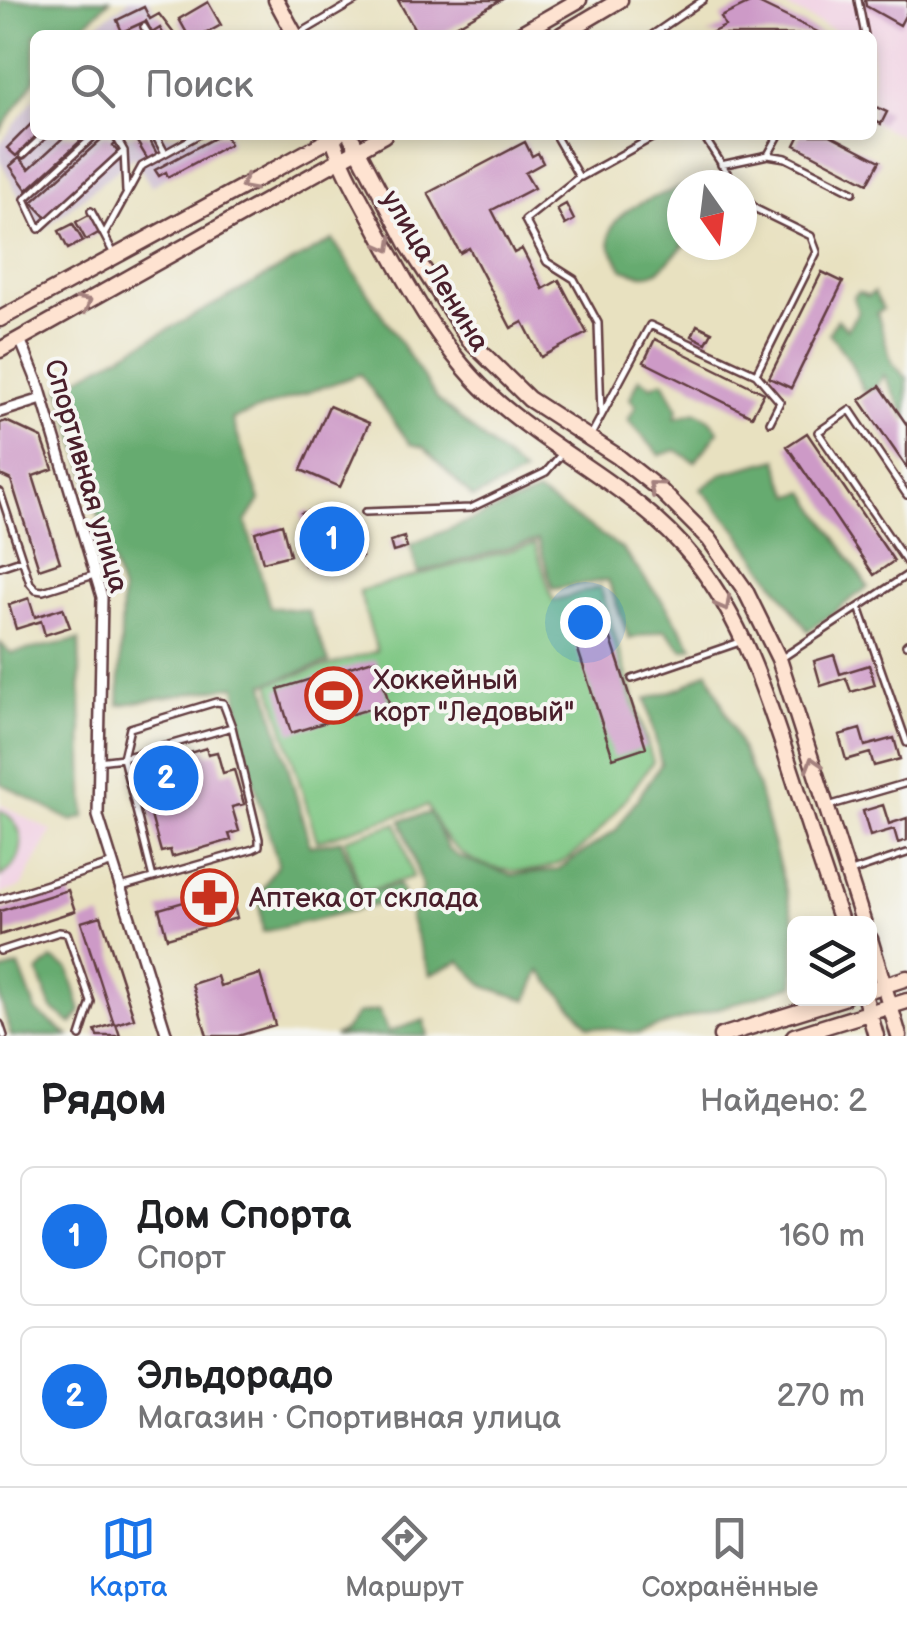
<!DOCTYPE html>
<html lang="ru">
<meta charset="utf-8">
<style>
:root{--surface:#fff;--page:#f2f2f2;--text:#202124;--muted:#757577;--line:#e0e0e0;--accent:#1a73e8}
body{margin:0;font-family:"Balsamiq Sans",sans-serif;background:var(--page);color:var(--text)}
.controls{position:absolute;right:30px;bottom:30px;display:grid;overflow:hidden;border-radius:15px;box-shadow:0 5px 15px #0003}
.controls button{width:90px;height:90px;display:grid;place-items:center;padding:0;border:0;border-bottom:2px solid var(--line);background:var(--surface);color:var(--text);font:50px sans-serif}
.compass{position:absolute;left:667px;top:170px;width:90px;height:90px;border-radius:50%;background:var(--surface);box-shadow:0 5px 15px #0003;rotate:166deg}
.you{position:absolute;left:585px;top:622px;width:35px;height:35px;margin:-25px;border:8px solid #fff;border-radius:50%;background:#1a73e8;box-shadow:0 0 0 15px #1a73e833}
.badge{display:grid;place-items:center;width:65px;height:65px;border-radius:50%;background:var(--accent);color:#fff;font-size:32px;font-weight:700}
.pin{position:absolute;translate:-50% -50%;border:5px solid #fff;box-shadow:0 2px 10px #0006}
.list{margin:0;padding:0;list-style:none}
h2{display:flex;justify-content:space-between;align-items:center;height:130px;margin:0;padding:0 40px;font-size:42px}
h2 small{font-size:32px;font-weight:400;color:var(--muted)}
.list li{display:grid;grid-template-columns:65px 1fr auto;gap:30px;align-items:center;box-sizing:border-box;height:140px;margin:0 20px 20px;padding:0 20px;border:2px solid var(--line);border-radius:15px}
.list b{display:block;font-size:38px;white-space:nowrap}
.list p{margin:0;font-size:32px;white-space:nowrap;color:var(--muted)}
.list em{font-size:32px;font-style:normal;color:var(--muted)}
.icon{flex:none;width:55px;height:55px;fill:none;stroke:currentColor;stroke-width:2;stroke-linecap:round;stroke-linejoin:round}
.map{position:relative;flex:none;width:907px;height:1036px;overflow:hidden}
.search{position:absolute;background:var(--surface);box-shadow:0 5px 15px #0003;left:30px;right:30px;top:30px;height:110px;display:flex;align-items:center;gap:25px;box-sizing:border-box;padding:0 35px;border-radius:15px;color:var(--muted);font-size:38px}
.sheet{height:450px;background:var(--surface)}
nav{display:flex;justify-content:space-around;align-items:center;box-sizing:border-box;height:140px;border-top:2px solid var(--line);background:var(--surface);font-size:28px;color:var(--muted)}
nav a{display:grid;justify-items:center;gap:5px}
nav .on{color:var(--accent)}
.map>svg:first-child{display:block}
.built{fill:#f1d0e3}
.industrial{fill:#cebed1}
.green{fill:#7dc682;stroke:#647256;stroke-width:2.5}
.forest{fill:#66ab70;stroke:#58654e;stroke-width:2.5}
.building{fill:#cd9ac7}
.lines{fill:none;stroke-linecap:round;stroke-linejoin:round}
.lane-casing{stroke:#623c41;stroke-width:10}
.street-casing{stroke:#623c41;stroke-width:14}
.secondary-casing{stroke:#623c41;stroke-width:19}
.lane{stroke:#fff;stroke-width:5}
.street{stroke:#fff;stroke-width:9}
.secondary{stroke:#fee3d1;stroke-width:14}
.oneway{stroke:#a4817e}
.labels{text-anchor:middle;dominant-baseline:central;stroke-width:8;stroke-linejoin:round;paint-order:stroke}
.street-label{font-size:28px;fill:#4a1f2b;stroke:#f6f6f2}
.poi-label{font-size:28px;fill:#4a1f2b;stroke:#f6f6f2;text-anchor:start}
</style>
<div class="map">
<svg width="907" height="1036" viewBox="0 0 907 1036">
<rect width="100%" height="100%" fill="#f6f6f2"/>
<filter id="ink" filterUnits="userSpaceOnUse"><feTurbulence type="fractalNoise" baseFrequency=".01" numOctaves="2"/><feDisplacementMap in="SourceGraphic" scale="20" xChannelSelector="R" yChannelSelector="G"/><feConvolveMatrix kernelMatrix="1 2 1 2 8 2 1 2 1" color-interpolation-filters="sRGB"/></filter>
<filter id="wash" filterUnits="userSpaceOnUse"><feTurbulence type="fractalNoise" baseFrequency=".0048" numOctaves="4" result="noise"/><feDisplacementMap in="SourceGraphic" scale="40" xChannelSelector="R" yChannelSelector="G"/><feGaussianBlur stdDeviation="2.25" result="paint"/><feColorMatrix in="noise" values="0 0 0 0 0 0 0 0 0 0 0 0 0 0 0 0 0 1.4 0 .05"/><feComposite in="paint" operator="in"/></filter>
<g filter="url(#wash)">
<rect width="100%" height="100%" fill="#e8e1c0"/>
<path class="built" d="M772 0H907V139L872 122V35H843Z
M0 804 52 831 21 887 0 894Z"/>
<path class="industrial" d="M129 0H149L170 35H83Z
M35 97V135H228L231 141 151 186 133 157 38 234 0 160V144Z"/>
<path class="green" d="M535 544 553 601 600 587 653 762C629 793 605 831 573 855 538 880 483 875 452 845 441 836 434 818 427 806L317 841 270 683 377 651 359 591Z
M0 810C29 825 28 861 0 877Z
M397 823 413 877 361 893 345 839Z"/>
<path class="forest" d="M0 0H110L74 35H35V80L0 131Z
M682 187V245H685C660 267 659 283 623 269 619 262 614 255 611 248 600 210 657 197 682 187Z
M333 240 438 400 524 474 473 498 423 447 410 444 360 374 232 419 260 500 246 522 270 607 308 611 329 662 265 684 310 846 341 840 360 893 399 885 404 898 263 932C258 898 258 892 278 864L243 745 236 686 119 705 122 593 60 388Z
M858 292 868 296 874 292 883 309 877 313 892 363 907 378V418L884 375 877 386 864 392 849 360 829 333 837 319 847 329 858 312 853 298Z
M640 378 651 386 663 381 678 409 675 418 696 412 708 418 719 431 695 462 676 450 660 455 628 420 636 406 630 398Z
M778 459 782 477 792 496 806 492 868 587 808 631 736 529 701 489 724 473Z
M538 493 621 548 667 607 693 647 683 650 665 630 629 639 608 580 553 589 538 540 418 573 410 545Z
M79 640 85 817 72 821 0 783V643L11 653Z
M708 671 757 785 795 923 794 985 638 1033 589 1026 540 971 527 1000 486 987 460 961 430 975 410 917 423 889 401 820 430 813 448 849 459 857 511 875 557 870 616 830 661 764 646 699 681 688Z
M52 959 69 969 81 1011 72 1024 52 1009 38 972Z
M19 966 36 1011 69 1036H11L0 998V972Z
M379 1010 388 1032 424 1020 428 1036H334L344 1031 357 1014Z"/>
<g id="blocks">
<path class="building" d="M398 0H501L440 35H418Z
M865 0H907V12L900 25 866 6Z
M754 1 824 35H707L725 26 721 17Z
M208 2 221 25 203 35H188L179 19Z
M144 7 150 19 159 14 175 35H164L160 28 152 33 146 21 122 32 117 20Z
M872 105 887 112 881 124 872 119Z
M35 120V137L16 156 7 148Z
M66 135H87L27 190 10 166 19 158 29 169Z
M106 135 116 143 113 146 118 152 47 218 32 202Z
M133 135H147L157 154 148 160Z
M215 135H225L230 144 168 177 166 172 159 176 155 170 216 137Z
M800 135H830L880 161 868 183 795 145Z
M525 142 532 156 538 153 543 163 525 173 534 188 492 210 514 253 522 249 543 289 559 280 587 333 541 357 523 322 511 328 469 248 460 253 428 193Z
M566 204 574 220 565 225 557 209Z
M91 214 100 232 86 240 76 222Z
M73 224 83 241 68 249 59 231Z
M822 272 843 282 791 388 769 378Z
M697 325 712 332 706 343 692 336Z
M655 339 764 393 752 416 644 362Z
M880 386 907 425V468L860 400Z
M329 406 369 423 340 487 301 470Z
M6 421 42 438 53 469 33 476 60 562 39 569 11 480 0 475V423Z
M807 433 894 561 874 575 787 446Z
M347 509 362 557 317 571 314 562 305 565 302 558 312 555 301 513 308 511 311 520Z
M282 524 290 555 263 562 255 532Z
M404 537 407 548 393 552 390 541Z
M29 598 35 617 63 608 70 627 45 635 41 621 16 629 9 605Z
M599 602 646 747 613 758 566 613Z
M834 655 840 674 869 665 875 685 851 692 846 678 821 686 814 661Z
M376 659 389 703 291 733 278 689Z
M860 729 865 746 894 738 900 759 874 766 870 753 846 760 839 735Z
M206 748 208 754 217 752 223 773 234 770 244 804 232 807 239 831 229 834 231 840 172 857 170 850 161 852 140 776 148 774 146 766Z
M883 805 889 824 907 818V840L898 843 894 829 870 836 863 811Z
M229 889 237 918 167 938 159 909Z
M68 890 75 911 0 935V911Z
M101 916 134 1018 116 1024 120 1036H97L95 1030 114 1024 81 922Z
M260 974 275 1025 238 1036H207L192 984 217 976 220 986Z"/>
</g>
</g>
<g filter="url(#ink)">
<use href="#blocks" fill-opacity="0" stroke="#623c41" stroke-width="2.5"/>
<g class="lines">
<defs>
<path id="lane" d="M858 0 865 35
M144 27 149 35
M299 34 357 0
M652 35 703 0
M95 135 25 199 39 229 124 151
M115 135 124 151 126 192
M155 135 165 153
M555 135 579 177 525 220 547 262 574 279 598 323 601 415
M703 135 735 185
M23 155 44 135
M768 155 786 158 853 192
M721 165 768 155 779 135
M581 177 657 135
M91 211 104 235
M115 256 104 235 142 166 198 135
M756 374 780 402 770 422
M591 435 650 325 756 374 817 252 811 236 756 209 742 195
M0 492 30 583 36 590 43 591 94 575
M907 495 850 410 818 432 907 563
M365 512 471 508 546 472 563 452
M0 567 21 560
M859 607 907 743
M906 645 907 644
M782 658 907 575
M632 679 740 642
M98 761 123 758 130 728 216 702 223 703 232 727 259 839V846L253 849 121 887
M828 806 907 783
M851 872 907 853
M153 878 123 758 232 727
M0 899 113 863
M0 951 59 932 67 933 91 1002 80 1036
M0 1024 4 1036"/>
<path id="street" d="M20 339 39 386 102 597 98 816 167 1036
M0 412 42 399"/>
<path id="secondary" d="M276 0 295 35
M518 35 579 0
M561 35 620 0
M332 135C341 166 359 196 374 224 411 293 448 364 511 413 573 463 644 496 694 559 745 623 769 703 794 779 809 828 825 876 842 924
M350 135 408 245 469 340 529 399 617 456 660 490 709 539 745 590 779 659 864 924
M0 319 338 135
M0 350 384 135
M870 939 899 1036
M870 990 907 978
M865 998 876 1036
M721 1036 843 998
M794 1036 907 1001"/>
</defs>
<use href="#lane" class="lane-casing"/>
<use href="#street" class="street-casing"/>
<use href="#secondary" class="secondary-casing"/>
<use href="#lane" class="lane"/>
<use href="#street" class="street"/>
<use href="#secondary" class="secondary"/>
</g>
<defs><path id="oneway-chevron" d="M-2-3.5L2.5 0L-2 3.5" fill="none" stroke-width="1.6" stroke-linecap="round" stroke-linejoin="round" transform="scale(2.5)"/></defs>
<g class="oneway">
<use href="#oneway-chevron" transform="translate(247 184) rotate(152)"/>
<use href="#oneway-chevron" transform="translate(386 245) rotate(61)"/>
<use href="#oneway-chevron" transform="translate(85 303) rotate(-29)"/>
<use href="#oneway-chevron" transform="translate(655 487) rotate(-140)"/>
<use href="#oneway-chevron" transform="translate(724 604) rotate(61)"/>
<use href="#oneway-chevron" transform="translate(813 764) rotate(-107)"/>
</g>
</g>
<defs>
<symbol id="stadium-ring" viewBox="-11 -11 22 22"><circle r="9.5" fill="#f6f6f2" stroke="#c8321e" stroke-width="1.5"/><path d="M0-5a6.5 5 0 1 0 0 10a6.5 5 0 1 0 0-10ZM-3.5-1.8h7v3.6h-7Z" fill="#c8321e"/></symbol>
<symbol id="pharmacy-ring" viewBox="-11 -11 22 22"><circle r="9.5" fill="#f6f6f2" stroke="#c8321e" stroke-width="1.5"/><path d="M-2-6h4v4h4v4h-4v4h-4v-4h-4v-4h4Z" fill="#c8321e"/></symbol>
</defs>
<g fill-rule="evenodd">
<use href="#stadium-ring" x="302" y="664" width="63" height="63"/>
<use href="#pharmacy-ring" x="178" y="866" width="63" height="63"/>
</g>
<g class="labels">
<g class="street-label">
<text transform="translate(435 271) rotate(59)">улица Ленина</text>
<text transform="translate(86 476) rotate(74)">Спортивная улица</text>
</g>
<g class="poi-label">
<text x="373" y="680">Хоккейный<tspan x="373" dy="32">корт "Ледовый"</tspan></text>
<text x="249" y="898">Аптека от склада</text>
</g>
</g>
</svg>
<div class="controls">
<button><svg class="icon" aria-label="layers" viewBox="0 0 24 24"><path d="M12 4l9 5-9 5-9-5zM3 14l9 5 9-5"/></svg></button>
</div>
<svg class="compass" viewBox="-18 -18 36 36"><path d="M0-13l5 13h-10z" fill="#e53935"/><path d="M0 13l5-13h-10z" fill="#757577"/></svg>
<div class="you"></div>
<div class="pin badge" style="left:332px;top:539px">1</div>
<div class="pin badge" style="left:166px;top:778px">2</div>
<div class="search"><svg class="icon" aria-label="search" viewBox="0 0 24 24"><circle cx="10" cy="10" r="6"/><path d="M15 15l6 6"/></svg>Поиск</div>
</div>
<section class="sheet">
<h2>Рядом<small>Найдено: 2</small></h2>
<ul class="list">
<li><span class="badge">1</span><div><b>Дом Спорта</b><p>Спорт</p></div><em>160 m</em></li>
<li><span class="badge">2</span><div><b>Эльдорадо</b><p>Магазин · Спортивная улица</p></div><em>270 m</em></li>
</ul>
</section>
<nav>
<a class="on"><svg class="icon" aria-label="map" viewBox="0 0 24 24"><path d="M3 6l6-2 6 2 6-2v14l-6 2-6-2-6 2zM9 4v14M15 6v14"/></svg>Карта</a>
<a><svg class="icon" aria-label="directions" viewBox="0 0 24 24"><path d="M12 3l9 9-9 9-9-9zM9 14v-3h6M13 9l2 2-2 2"/></svg>Маршрут</a>
<a><svg class="icon" aria-label="saved" viewBox="0 0 24 24"><path d="M7 4h10v16l-5-4-5 4z"/></svg>Сохранённые</a>
</nav>
